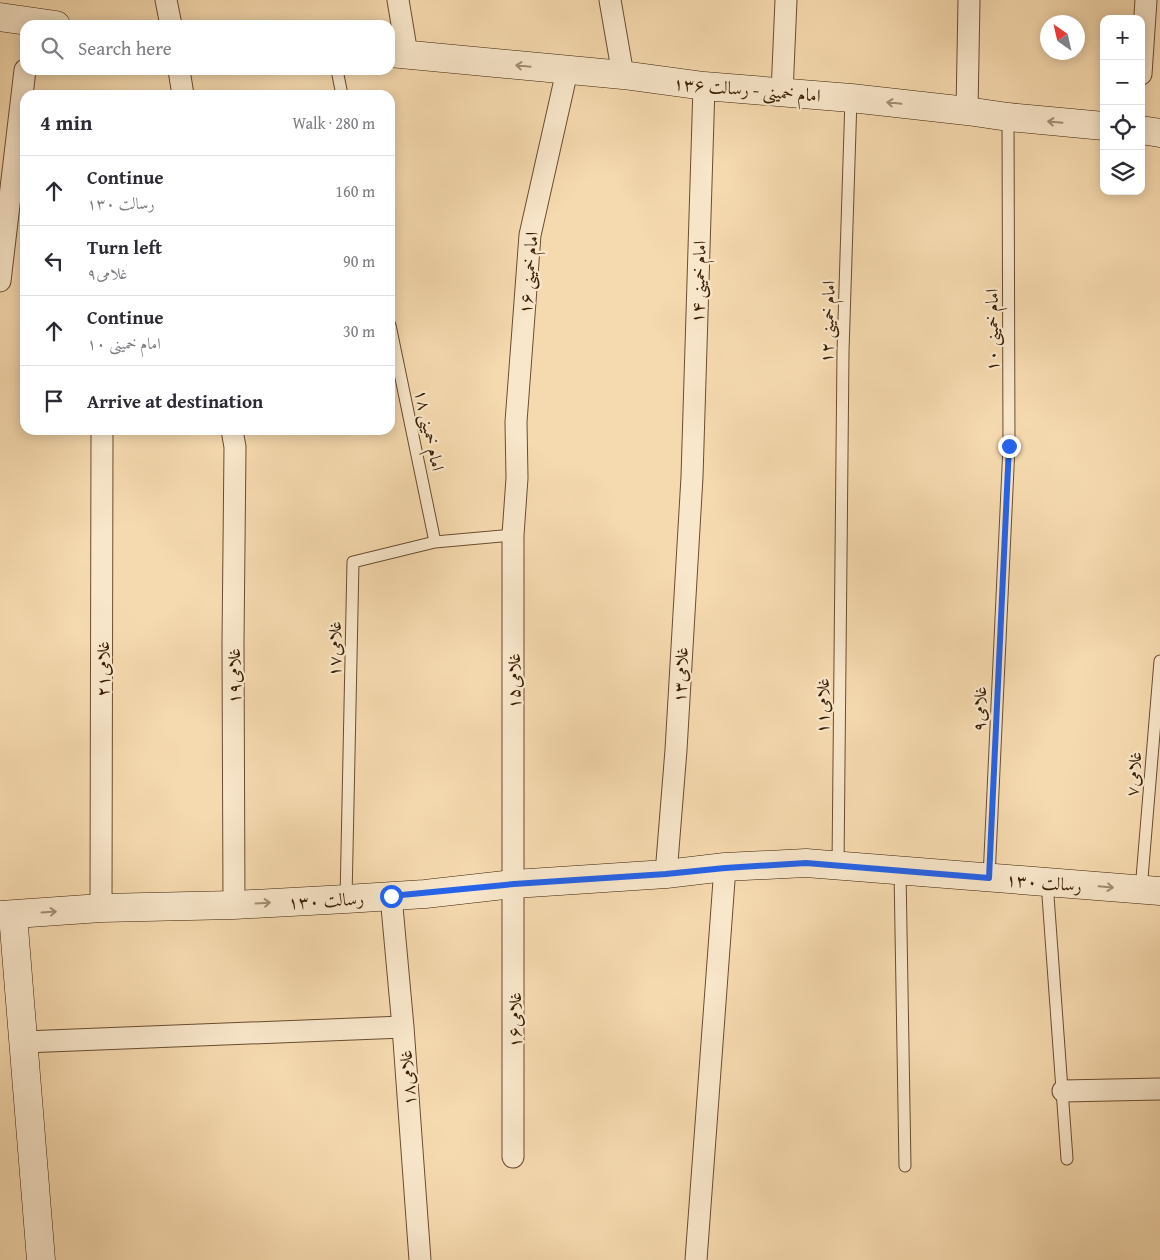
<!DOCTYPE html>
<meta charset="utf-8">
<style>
:root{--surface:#fff;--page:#f2f2f3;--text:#2b2b33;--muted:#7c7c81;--line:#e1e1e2}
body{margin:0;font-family:"Gentium Book Plus",Amiri,serif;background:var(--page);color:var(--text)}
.controls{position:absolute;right:15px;top:15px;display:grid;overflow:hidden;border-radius:10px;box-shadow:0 2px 12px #0003}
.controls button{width:45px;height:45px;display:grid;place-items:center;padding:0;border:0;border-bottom:1px solid var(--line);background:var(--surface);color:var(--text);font:25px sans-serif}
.compass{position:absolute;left:1040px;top:15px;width:45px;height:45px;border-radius:50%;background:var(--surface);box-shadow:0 2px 12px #0003;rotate:326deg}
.stop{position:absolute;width:15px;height:15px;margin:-11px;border:4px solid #2563eb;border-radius:50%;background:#fff}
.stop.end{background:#2563eb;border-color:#fff;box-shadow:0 1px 5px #0008}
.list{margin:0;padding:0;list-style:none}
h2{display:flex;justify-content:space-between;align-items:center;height:65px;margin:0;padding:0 20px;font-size:21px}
h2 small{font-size:16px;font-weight:400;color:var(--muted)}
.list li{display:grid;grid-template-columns:32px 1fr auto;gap:15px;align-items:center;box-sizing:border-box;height:70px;padding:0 20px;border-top:1px solid var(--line)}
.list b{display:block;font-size:19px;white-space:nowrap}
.list p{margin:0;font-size:16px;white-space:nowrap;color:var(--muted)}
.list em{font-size:16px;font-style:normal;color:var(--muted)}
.icon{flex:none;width:28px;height:28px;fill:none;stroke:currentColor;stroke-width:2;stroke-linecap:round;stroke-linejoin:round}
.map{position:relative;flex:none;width:1160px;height:1260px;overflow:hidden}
.search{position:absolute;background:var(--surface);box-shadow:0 2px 12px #0003;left:20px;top:20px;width:375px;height:55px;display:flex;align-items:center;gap:12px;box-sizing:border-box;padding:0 18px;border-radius:15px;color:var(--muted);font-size:19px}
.panel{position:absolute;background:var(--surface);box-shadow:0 2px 12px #0003;left:20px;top:90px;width:375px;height:345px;border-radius:15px}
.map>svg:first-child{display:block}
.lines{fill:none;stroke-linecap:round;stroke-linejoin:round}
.lane-casing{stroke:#694d2f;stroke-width:13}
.street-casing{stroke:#694d2f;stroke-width:23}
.secondary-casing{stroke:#3a1e04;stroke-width:29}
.lane{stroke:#f9e7cb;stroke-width:11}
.street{stroke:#f9e7cb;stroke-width:21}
.secondary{stroke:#f9e7cb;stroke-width:28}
.oneway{stroke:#a38d71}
.route{stroke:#2563eb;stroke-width:6}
.labels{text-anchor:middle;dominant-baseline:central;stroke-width:4.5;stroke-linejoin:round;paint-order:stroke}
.street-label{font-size:18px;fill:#3a1e04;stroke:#f9e7cb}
</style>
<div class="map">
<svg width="1160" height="1260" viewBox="0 0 1160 1260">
<rect width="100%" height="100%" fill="#f6daaf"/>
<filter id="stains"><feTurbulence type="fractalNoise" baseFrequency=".004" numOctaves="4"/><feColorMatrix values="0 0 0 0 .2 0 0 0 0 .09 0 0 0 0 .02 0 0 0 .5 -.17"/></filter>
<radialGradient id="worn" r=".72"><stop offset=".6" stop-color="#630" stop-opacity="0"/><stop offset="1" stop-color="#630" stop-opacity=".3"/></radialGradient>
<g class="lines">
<defs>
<path id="lane" d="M337 70 342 95
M390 325 435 542
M838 866 843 352 851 98
M900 871 905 1166
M989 878 1009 446 1008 117
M1047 882 1067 1159
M1141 890 1160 661
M346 899 353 562 435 542 513 535"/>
<path id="street" d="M166 0 171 25
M398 0 407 54
M610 0 623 75
M179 70 183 95
M1141 74 1146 0
M782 93 786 0
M967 111 969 0
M0 281 25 70
M232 430 235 447 233 643 234 905
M666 874 676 750 692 477 704 86
M391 896 403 1027 420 1260
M101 908 102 430
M24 1042 403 1027
M1063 1091 1160 1089
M513 1157V535L517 478 516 422 530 235 567 71
M696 1260 725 867"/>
<path id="secondary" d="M0 17 56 25
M390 53 623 75 704 86 851 98 967 111 1008 117 1104 126
M1141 130 1160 133
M0 915 101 908 234 905 346 899 425 894 514 884 666 874 725 867 806 863 1160 891
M13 915 41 1260"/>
</defs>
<use href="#lane" class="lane-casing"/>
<use href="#street" class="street-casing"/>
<use href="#secondary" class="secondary-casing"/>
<use href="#lane" class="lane"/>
<use href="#street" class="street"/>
<use href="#secondary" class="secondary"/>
</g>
<defs><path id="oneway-shaft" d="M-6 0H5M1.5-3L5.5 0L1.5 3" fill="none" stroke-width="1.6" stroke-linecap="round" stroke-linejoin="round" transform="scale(1.25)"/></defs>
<g class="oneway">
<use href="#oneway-shaft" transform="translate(523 66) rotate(-174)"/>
<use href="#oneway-shaft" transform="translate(894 103) rotate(-174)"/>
<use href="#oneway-shaft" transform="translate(1055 122) rotate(-175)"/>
<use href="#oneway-shaft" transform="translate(1106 887) rotate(5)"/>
<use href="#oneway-shaft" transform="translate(263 903) rotate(-3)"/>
<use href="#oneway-shaft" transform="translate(49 912) rotate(-4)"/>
</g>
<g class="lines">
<path class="route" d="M391 896 514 884 666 874 725 868 806 863 989 878 1009 446"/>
</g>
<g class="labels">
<g class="street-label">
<text transform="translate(747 89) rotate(5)">امام خمینی - رسالت ۱۳۶</text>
<text transform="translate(528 273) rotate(-85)">امام خمینی ۱۶</text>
<text transform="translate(698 282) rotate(-88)">امام خمینی ۱۴</text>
<text transform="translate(827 322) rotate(-88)">امام خمینی ۱۲</text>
<text transform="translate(991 330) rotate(-90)">امام خمینی ۱۰</text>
<text transform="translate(430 430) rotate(78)">امام خمینی ۱۸</text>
<text transform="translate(334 649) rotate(-89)">غلامی۱۷</text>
<text transform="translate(102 669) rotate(-90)">غلامی۲۱</text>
<text transform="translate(680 675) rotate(-87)">غلامی۱۳</text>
<text transform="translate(233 676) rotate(-90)">غلامی۱۹</text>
<text transform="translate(513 681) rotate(-90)">غلامی۱۵</text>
<text transform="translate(822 706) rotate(-89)">غلامی۱۱</text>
<text transform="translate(979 709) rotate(-88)">غلامی۹</text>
<text transform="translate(1133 774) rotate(-85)">غلامی۷</text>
<text transform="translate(1044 882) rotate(5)">رسالت ۱۳۰</text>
<text transform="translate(326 900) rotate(-3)">رسالت ۱۳۰</text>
<text transform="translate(514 1020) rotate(-90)">غلامی۱۶</text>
<text transform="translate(407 1078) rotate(-94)">غلامی۱۸</text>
</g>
</g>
<rect width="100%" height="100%" filter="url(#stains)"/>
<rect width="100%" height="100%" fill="url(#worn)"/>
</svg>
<div class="controls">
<button>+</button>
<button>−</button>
<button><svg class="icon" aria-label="locate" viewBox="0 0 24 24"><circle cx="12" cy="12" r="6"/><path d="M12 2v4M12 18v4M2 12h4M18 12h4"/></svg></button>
<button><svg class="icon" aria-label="layers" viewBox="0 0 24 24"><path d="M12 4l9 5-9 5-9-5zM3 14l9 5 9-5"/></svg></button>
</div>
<svg class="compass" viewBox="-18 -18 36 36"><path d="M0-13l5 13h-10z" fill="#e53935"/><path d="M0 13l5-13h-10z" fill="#7c7c81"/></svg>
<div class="stop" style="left:391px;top:896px"></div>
<div class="stop end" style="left:1009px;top:446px"></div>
<div class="search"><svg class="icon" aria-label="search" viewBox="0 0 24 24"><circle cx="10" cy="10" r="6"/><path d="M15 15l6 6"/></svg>Search here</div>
<section class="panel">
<h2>4 min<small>Walk · 280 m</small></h2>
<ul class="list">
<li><svg class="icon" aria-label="ahead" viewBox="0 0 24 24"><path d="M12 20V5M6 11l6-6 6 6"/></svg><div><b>Continue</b><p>رسالت ۱۳۰</p></div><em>160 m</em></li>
<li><svg class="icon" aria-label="left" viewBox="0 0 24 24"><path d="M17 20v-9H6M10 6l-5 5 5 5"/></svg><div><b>Turn left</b><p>غلامی۹</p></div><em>90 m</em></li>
<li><svg class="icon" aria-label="ahead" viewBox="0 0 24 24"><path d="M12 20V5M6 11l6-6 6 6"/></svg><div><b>Continue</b><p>امام خمینی ۱۰</p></div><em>30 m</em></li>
<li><svg class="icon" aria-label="arrive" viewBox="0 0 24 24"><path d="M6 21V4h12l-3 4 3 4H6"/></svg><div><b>Arrive at destination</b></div></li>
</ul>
</section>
</div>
